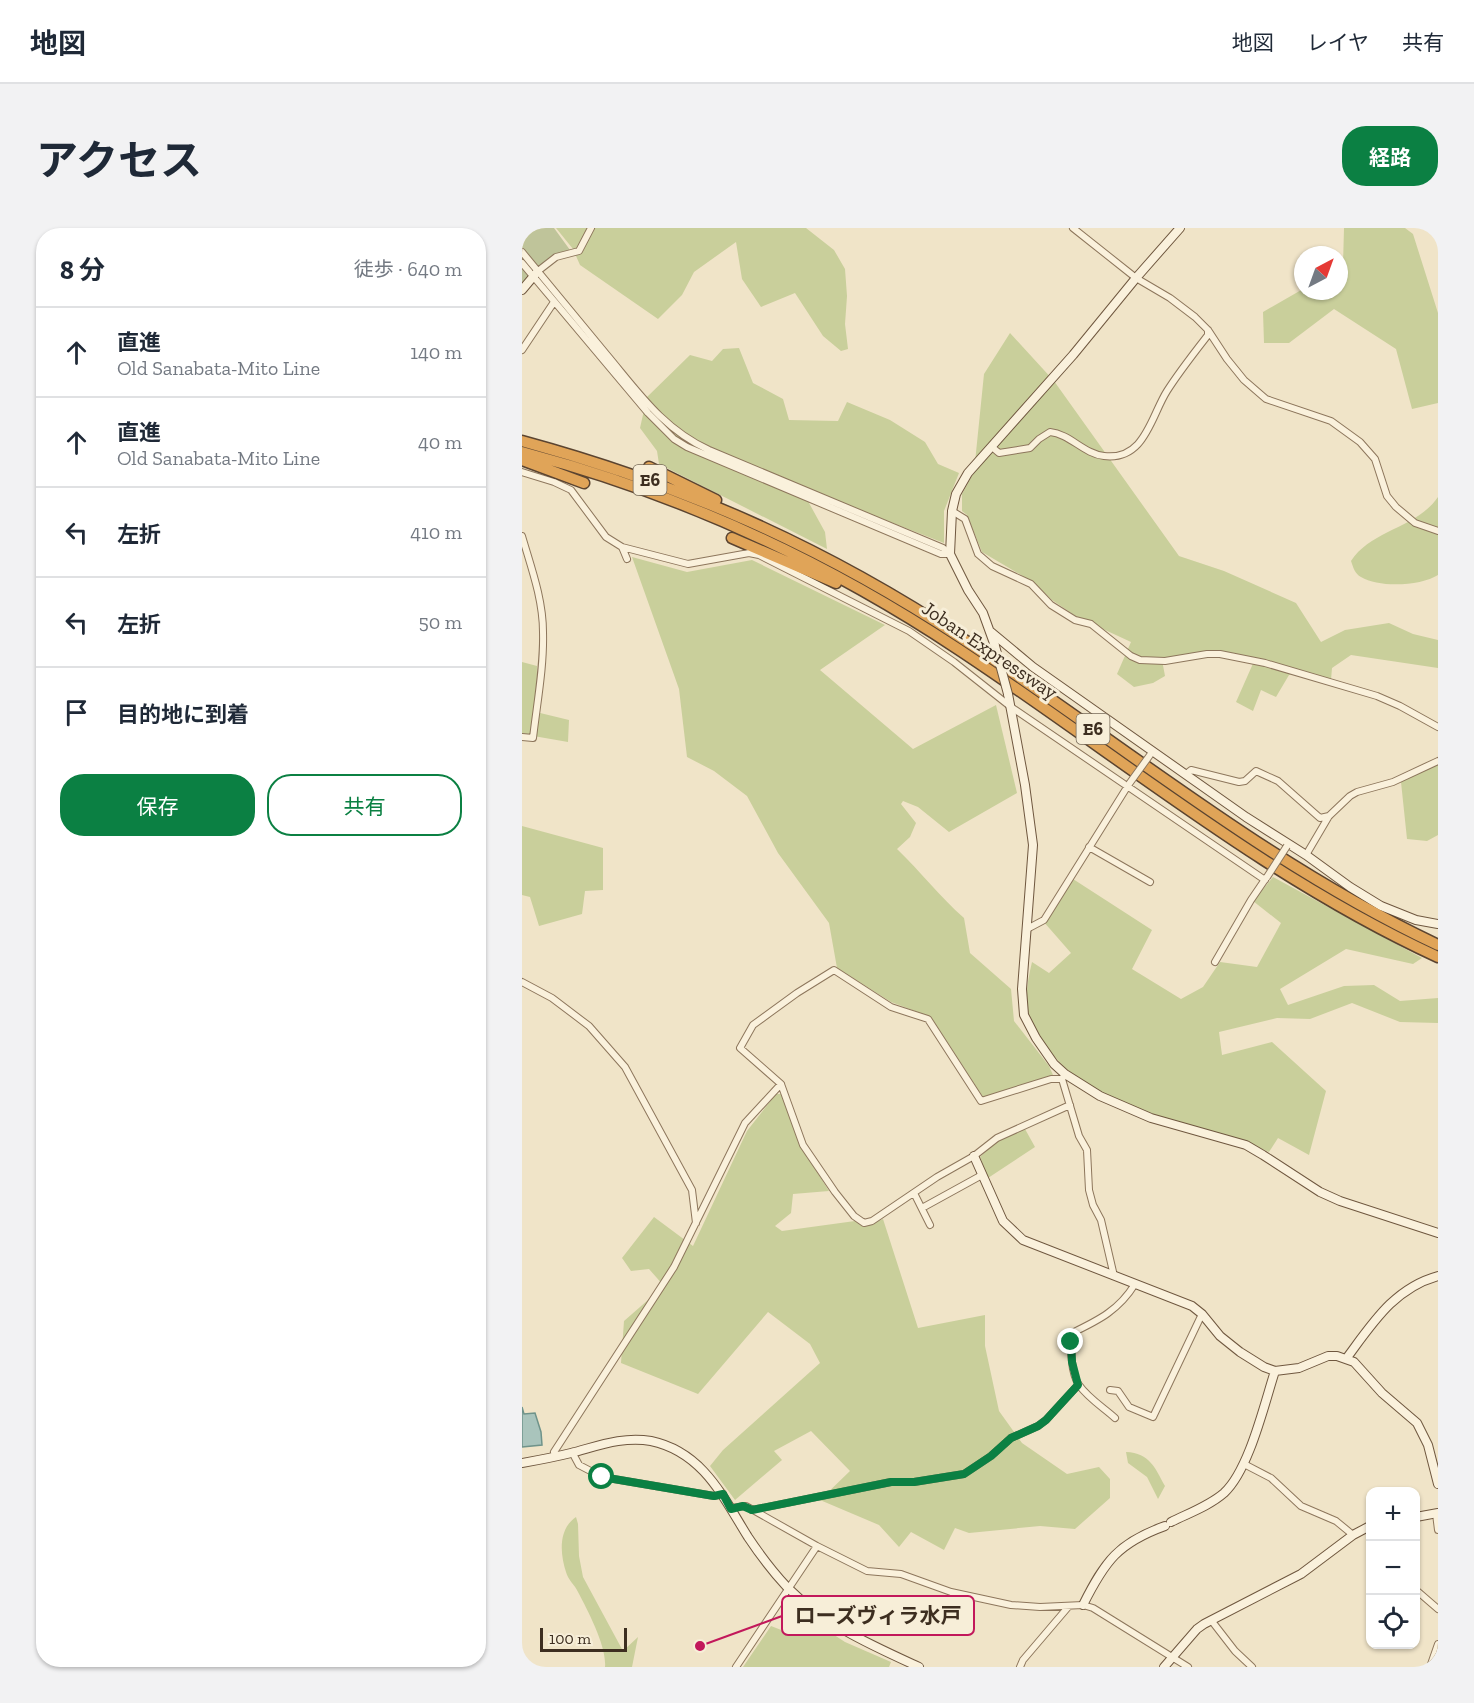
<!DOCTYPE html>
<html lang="ja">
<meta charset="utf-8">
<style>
:root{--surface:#fff;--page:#f2f2f3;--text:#1f2937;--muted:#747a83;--line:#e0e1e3;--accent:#0b8043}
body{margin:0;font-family:"Zilla Slab","Noto Sans JP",serif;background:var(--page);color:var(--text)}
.controls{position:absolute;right:18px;bottom:18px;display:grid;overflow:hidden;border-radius:12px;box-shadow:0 2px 4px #0004}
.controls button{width:54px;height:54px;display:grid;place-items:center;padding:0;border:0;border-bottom:2px solid var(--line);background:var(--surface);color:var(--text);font:30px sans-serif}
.compass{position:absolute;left:772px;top:18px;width:54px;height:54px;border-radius:50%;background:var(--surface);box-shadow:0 2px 4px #0004;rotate:41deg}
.scale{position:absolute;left:18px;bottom:15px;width:87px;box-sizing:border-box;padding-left:6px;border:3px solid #3d2e20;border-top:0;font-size:16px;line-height:21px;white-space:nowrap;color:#3d2e20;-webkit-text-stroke:4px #f7eed8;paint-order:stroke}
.stop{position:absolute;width:18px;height:18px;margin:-14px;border:4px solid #0b8043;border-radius:50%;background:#fff}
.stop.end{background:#0b8043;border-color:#fff;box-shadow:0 2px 6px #0008}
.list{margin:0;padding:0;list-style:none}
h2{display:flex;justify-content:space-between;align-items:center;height:78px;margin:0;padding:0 24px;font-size:26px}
h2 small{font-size:20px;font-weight:400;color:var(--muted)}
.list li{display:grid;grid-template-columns:39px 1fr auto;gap:18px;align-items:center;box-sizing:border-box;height:90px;padding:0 24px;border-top:2px solid var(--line)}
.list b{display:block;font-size:22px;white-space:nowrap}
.list p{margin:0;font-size:20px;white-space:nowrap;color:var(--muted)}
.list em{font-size:20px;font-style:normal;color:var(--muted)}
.actions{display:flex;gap:12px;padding:18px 24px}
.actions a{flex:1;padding:14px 0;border:2px solid var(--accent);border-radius:24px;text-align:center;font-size:21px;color:var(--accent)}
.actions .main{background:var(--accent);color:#fff}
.icon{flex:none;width:33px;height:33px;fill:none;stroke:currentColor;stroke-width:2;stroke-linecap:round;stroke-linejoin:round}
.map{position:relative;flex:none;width:916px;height:1439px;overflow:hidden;border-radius:24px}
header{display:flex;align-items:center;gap:36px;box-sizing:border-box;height:84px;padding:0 30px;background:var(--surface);border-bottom:2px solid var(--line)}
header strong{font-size:28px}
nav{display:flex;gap:33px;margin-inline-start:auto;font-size:21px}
.intro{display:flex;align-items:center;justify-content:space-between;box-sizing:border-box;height:144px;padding:0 36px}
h1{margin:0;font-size:42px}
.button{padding:15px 27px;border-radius:24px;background:var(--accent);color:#fff;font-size:21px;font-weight:700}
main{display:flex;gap:36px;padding:0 36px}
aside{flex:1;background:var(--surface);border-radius:24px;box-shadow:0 2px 4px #0004}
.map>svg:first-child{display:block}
.green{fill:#c9cf9b}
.cemetery{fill:#bfc49a}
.water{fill:#a9c4bc;stroke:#6f938a;stroke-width:1.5}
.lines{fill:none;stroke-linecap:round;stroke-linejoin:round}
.street-casing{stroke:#8d765c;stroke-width:8}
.secondary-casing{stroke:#6f573f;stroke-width:10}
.highway-casing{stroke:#5b4430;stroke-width:13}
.street{stroke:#faf1dc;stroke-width:6}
.secondary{stroke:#faf1dc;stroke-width:8}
.highway{stroke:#e0a458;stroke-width:10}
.street-bridge-casing{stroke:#8d765c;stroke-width:8;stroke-linecap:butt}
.secondary-bridge-casing{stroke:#6f573f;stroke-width:10;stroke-linecap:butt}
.street-bridge{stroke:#faf1dc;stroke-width:6}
.secondary-bridge{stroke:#faf1dc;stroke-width:8}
.route{stroke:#0b8043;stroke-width:8}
.labels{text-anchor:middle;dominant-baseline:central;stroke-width:6;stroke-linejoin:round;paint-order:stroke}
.shield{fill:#f7eed8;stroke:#756857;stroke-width:1.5}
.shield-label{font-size:18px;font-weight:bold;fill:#3d2e20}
.street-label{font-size:20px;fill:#3d2e20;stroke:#f7eed8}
.leader{fill:none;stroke:#c2185b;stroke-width:2}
.callout-dot{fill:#c2185b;stroke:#f7eed8;stroke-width:2}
.callout{fill:#f7eed8;stroke:#c2185b;stroke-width:2}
.callout-label{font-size:21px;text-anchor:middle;font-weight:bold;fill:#3d2e20}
</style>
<header>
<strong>地図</strong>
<nav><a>地図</a><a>レイヤ</a><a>共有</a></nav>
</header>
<div class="intro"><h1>アクセス</h1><a class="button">経路</a></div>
<main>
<aside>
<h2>8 分<small>徒歩 · 640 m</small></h2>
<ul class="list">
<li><svg class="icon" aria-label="ahead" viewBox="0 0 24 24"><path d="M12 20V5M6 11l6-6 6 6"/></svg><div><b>直進</b><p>Old Sanabata-Mito Line</p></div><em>140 m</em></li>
<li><svg class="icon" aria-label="ahead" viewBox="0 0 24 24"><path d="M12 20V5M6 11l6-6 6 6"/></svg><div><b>直進</b><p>Old Sanabata-Mito Line</p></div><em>40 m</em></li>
<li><svg class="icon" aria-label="left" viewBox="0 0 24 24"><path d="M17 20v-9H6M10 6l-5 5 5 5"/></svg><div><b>左折</b></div><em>410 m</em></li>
<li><svg class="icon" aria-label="left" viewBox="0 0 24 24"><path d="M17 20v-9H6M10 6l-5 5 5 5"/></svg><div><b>左折</b></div><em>50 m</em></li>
<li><svg class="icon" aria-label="arrive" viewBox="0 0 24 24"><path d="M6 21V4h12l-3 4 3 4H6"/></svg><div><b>目的地に到着</b></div></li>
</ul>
<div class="actions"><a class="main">保存</a><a>共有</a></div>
</aside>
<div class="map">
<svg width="916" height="1439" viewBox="0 0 916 1439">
<rect width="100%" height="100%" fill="#f0e4c8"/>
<path class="green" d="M34 0H284L312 22 323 41 325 68 323 96 326 121 319 123 301 108 273 65 239 79 220 51 214 14 172 44 160 67 136 91 58 37 51 21Z
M822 0H883L891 6 916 85V175L890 181 874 121 812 81 767 115H742L741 84 781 61V63H817V39L821 37Z
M488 105 532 153 657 328 702 343 774 375 799 414 823 402 867 395 891 406 916 412V440L829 427 810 440 809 452 780 442 767 447 754 469 739 462 731 483 714 474 733 431C696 420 676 425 640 432L643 448 631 455 612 459 595 446 609 414 555 389 530 372 511 354 460 324 445 287 440 283V266L452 244 462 146Z
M217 120 231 155 261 171 267 192 316 193 325 174 368 192 403 214 416 236 437 245 422 283V315L289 263 287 275 303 304 305 321 137 236 135 223 118 200 125 169 168 127 190 133 201 121Z
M916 269V347C899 358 857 360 839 349 833 346 831 339 829 333 849 302 895 300 916 269Z
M110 329 165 344 230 332 363 397 298 442 391 521 474 477 495 565 427 604 396 579 381 573 379 576 394 595 388 609 375 621C399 644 418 669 442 690L448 725 489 761 492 793 527 838 531 847 461 869 409 789 369 774 315 740 307 695 256 625 225 568 192 543 165 529 157 461Z
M0 434 15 438 14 484 47 492 46 514 0 506Z
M916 535V607L905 613 885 611 879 554Z
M0 598 81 620V662L63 663 60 686 17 698 8 669 0 667Z
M751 649 900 730 891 736 824 721 758 761 766 777 822 758 852 757 878 773 916 770V795L878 794 830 775 788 791 755 790 697 804 700 827 750 814 804 863 787 927 756 910 747 924C674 891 571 888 523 816 517 807 508 795 506 784 503 766 506 751 510 734L527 745 549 725 521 693 537 667 551 651 630 702 610 741 659 771 681 759 698 734 735 739 759 695 731 673Z
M254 866H260L279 918 307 963 271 966 269 985 253 998 260 1003 333 993 342 999 361 991 396 1100 463 1087V1118L477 1183 500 1215 545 1246 577 1239 588 1251V1270L553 1301 518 1298 447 1305 433 1300 422 1322 389 1304 377 1319 357 1297 298 1272 328 1243 289 1203 252 1223 260 1232 213 1272 188 1238 201 1222 298 1135 288 1116 246 1084 176 1166 99 1135 102 1093 142 1058 127 1041 109 1043 100 1030 132 989 171 1018 225 903Z
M503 901 513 919 466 950 458 929 476 912Z
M604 1224C628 1225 633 1240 643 1258L636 1271 625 1249 606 1235Z
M54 1289 56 1296 57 1328 61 1349 101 1423 116 1409 110 1439H83C85 1419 66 1383 56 1364 53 1357 46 1352 44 1344 38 1326 36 1301 54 1289Z
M286 1390 323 1414 369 1434 367 1439H221L249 1398 272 1407Z"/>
<path class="cemetery" d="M0 0H32L48 22 33 26 0 57Z"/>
<path class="water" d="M0 1179 2 1186 13 1185 19 1204 20 1217 0 1219Z"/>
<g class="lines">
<defs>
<path id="street" d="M551 0 614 50 648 70 673 89 686 102 705 131 722 152 744 171 809 193 838 214 853 231 865 268 874 279 893 295 916 303
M0 24C28 58 56 92 85 127 116 164 141 201 187 222L421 320 428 326
M0 35 126 185 152 211 165 219 419 326H428
M16 43 34 29 57 23 69 0
M0 122 32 74
M470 219 477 225 508 220 517 211 528 204C548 206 562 226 582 228 623 233 629 188 645 163 657 144 672 125 686 107V102
M0 244 32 254 49 262 84 309 100 319 105 331
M430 283 443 291 456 326 470 338 509 356 529 377 553 392 569 396 609 428 618 432 643 433 685 426H698L743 435 855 468 878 478 916 499
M0 308C9 339 21 371 21 404 22 439 15 475 11 510L0 509
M100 319 166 336 227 325 237 327 387 403 432 434 489 479 743 652
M664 546 669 542 717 554 723 553 734 543 756 553 798 590 807 588
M567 619 628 654
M784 627 807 588 828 568 835 564 871 554 916 533
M505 701 522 692 607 556
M693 734 729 672 744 650
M0 754 30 770 67 798 103 839 170 962 174 995
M542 848 540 851 557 908 565 922 567 962 571 977 579 992 592 1048
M540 851H529L459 873 406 791 369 779 312 742 275 765 231 797 218 820 259 856 281 917 313 964 332 988 342 995 350 993 415 949 452 928 475 910 548 877
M392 965 408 997
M400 980 460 947
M588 1162 596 1163 607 1179 631 1189 680 1086
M593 1190C582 1180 566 1170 557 1157 549 1146 548 1119 550 1105 577 1092 597 1082 613 1056
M32 1224 152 1039 223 895 259 856
M50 1224 57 1237 80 1249 192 1268 201 1266
M722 1236 749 1250 779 1278 814 1293 831 1307
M209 1280 224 1278 295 1318 345 1343 379 1346 429 1364 489 1377 518 1379 561 1377 571 1380 666 1439
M230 1282 369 1254H392L442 1246 469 1228 489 1210 516 1198 524 1192 556 1157
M914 1286 916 1302
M894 1362 916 1381
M689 1392 713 1423 730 1439
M214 1439 295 1318
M498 1439 501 1432 547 1378
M908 1439 916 1416"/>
<path id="secondary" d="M0 62 16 43
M469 404 511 439 724 589 784 627 828 659 859 678 894 692 916 696
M473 418 461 385 446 362 428 326 430 283 434 266 446 245 551 127 614 50 658 0
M486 466 503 557 511 617 500 761 502 787 514 810 532 836 543 846 578 868 629 890 724 917 741 927 798 964 818 973 916 1005
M452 928 481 993 501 1012 670 1078 680 1086 698 1108 718 1124 742 1139 753 1143 777 1140 806 1128H815L832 1134 860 1165 895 1195 906 1217 916 1256
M824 1131C850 1096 872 1060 916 1048
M0 1235C17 1232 33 1229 49 1225 76 1218 101 1208 129 1213 181 1224 201 1269 226 1309 238 1327 251 1344 265 1359 303 1397 349 1417 397 1439
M894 1289 916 1285
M649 1294C667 1285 687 1278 702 1265 727 1242 742 1177 753 1143
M561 1377C583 1333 596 1315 643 1298
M642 1439 675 1401 682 1396 779 1346 831 1307 848 1298"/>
<path id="highway" d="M0 213C162 257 301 319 441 411 599 515 744 636 916 717
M0 224C156 265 302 332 436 421 595 526 742 649 916 729
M0 232 62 255
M127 239 194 272
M210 310 314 355"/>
</defs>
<use href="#street" class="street-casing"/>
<use href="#secondary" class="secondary-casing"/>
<use href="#highway" class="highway-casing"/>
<use href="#street" class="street"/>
<use href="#secondary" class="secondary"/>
<use href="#highway" class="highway"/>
<defs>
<path id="street-bridge" d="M607 556 628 527
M745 649 765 618"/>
<path id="secondary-bridge" d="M473 418 486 466"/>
</defs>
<use href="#street-bridge" class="street-bridge-casing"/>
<use href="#secondary-bridge" class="secondary-bridge-casing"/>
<use href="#street-bridge" class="street-bridge"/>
<use href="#secondary-bridge" class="secondary-bridge"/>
</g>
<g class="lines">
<path class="route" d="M80 1249 192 1268 201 1266 209 1281 221 1278 230 1282 369 1254H392L442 1246 469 1228 489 1210 516 1198 524 1192 556 1157 550 1134 549 1114"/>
</g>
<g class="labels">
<g class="shield">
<rect x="111.5" y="237" width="33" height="30" rx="4.5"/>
<rect x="554.5" y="486" width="33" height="30" rx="4.5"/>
</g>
<g class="shield-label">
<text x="128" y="252">E6</text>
<text x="571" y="501">E6</text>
</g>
<g class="street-label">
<text transform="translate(468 422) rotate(34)">Joban Expressway</text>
</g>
</g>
<path class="leader" d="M178 1418L260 1388"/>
<circle class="callout-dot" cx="178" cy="1418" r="6"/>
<rect class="callout" x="260" y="1368" width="192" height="39" rx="6"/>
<g class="callout-label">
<text x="356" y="1395">ローズヴィラ水戸</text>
</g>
</svg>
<div class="controls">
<button>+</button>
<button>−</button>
<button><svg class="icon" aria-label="locate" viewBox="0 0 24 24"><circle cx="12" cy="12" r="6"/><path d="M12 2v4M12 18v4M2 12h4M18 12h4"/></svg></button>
</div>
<svg class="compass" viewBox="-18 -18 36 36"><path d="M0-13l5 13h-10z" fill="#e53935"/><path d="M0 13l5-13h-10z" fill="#747a83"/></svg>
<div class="scale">100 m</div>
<div class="stop" style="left:80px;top:1249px"></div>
<div class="stop end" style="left:549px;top:1114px"></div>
</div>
</main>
